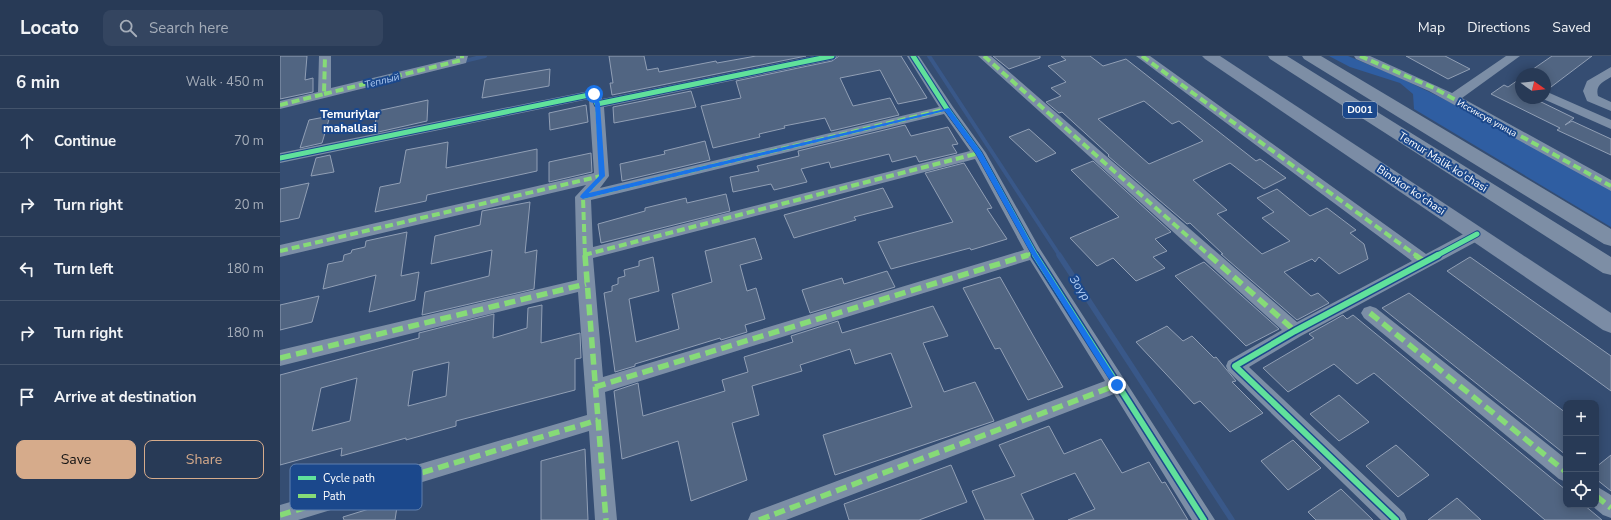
<!DOCTYPE html>
<meta charset="utf-8">
<style>
:root{--surface:#283a56;--page:#344560;--text:#f1f3f6;--muted:#a5adb9;--line:#44546c;--accent:#d6ab8b}
body{margin:0;font-family:"Nunito Sans",sans-serif;background:var(--page);color:var(--text)}
.controls{position:absolute;right:12px;bottom:12px;display:grid;overflow:hidden;border-radius:8px;box-shadow:0 2px 10px #0003}
.controls button{width:36px;height:36px;display:grid;place-items:center;padding:0;border:0;border-bottom:1px solid var(--line);background:var(--surface);color:var(--text);font:20px sans-serif}
.compass{position:absolute;left:1235px;top:12px;width:36px;height:36px;border-radius:50%;background:var(--surface);box-shadow:0 2px 10px #0003;rotate:104deg}
.stop{position:absolute;width:12px;height:12px;margin:-9px;border:3px solid #1a73e8;border-radius:50%;background:#fff}
.stop.end{background:#1a73e8;border-color:#fff;box-shadow:0 1px 4px #0008}
.list{margin:0;padding:0;list-style:none}
h2{display:flex;justify-content:space-between;align-items:center;height:52px;margin:0;padding:0 16px;font-size:17px}
h2 small{font-size:13px;font-weight:400;color:var(--muted)}
.list li{display:grid;grid-template-columns:26px 1fr auto;gap:12px;align-items:center;box-sizing:border-box;height:64px;padding:0 16px;border-top:1px solid var(--line)}
.list b{display:block;font-size:15px;white-space:nowrap}
.list em{font-size:13px;font-style:normal;color:var(--muted)}
.actions{display:flex;gap:8px;padding:12px 16px}
.actions a{flex:1;padding:9px 0;border:1px solid var(--accent);border-radius:8px;text-align:center;font-size:14px;color:var(--accent)}
.actions .main{background:var(--accent);color:#111}
.icon{flex:none;width:22px;height:22px;fill:none;stroke:currentColor;stroke-width:2;stroke-linecap:round;stroke-linejoin:round}
.map{position:relative;flex:none;width:1331px;height:464px;overflow:hidden}
header{display:flex;align-items:center;gap:24px;box-sizing:border-box;height:56px;padding:0 20px;background:var(--surface);border-bottom:1px solid var(--line)}
header strong{font-size:19px}
nav{display:flex;gap:22px;margin-inline-start:auto;font-size:14px}
.search{width:280px;height:36px;background:var(--page);display:flex;align-items:center;gap:10px;box-sizing:border-box;padding:0 14px;border-radius:8px;color:var(--muted);font-size:15px}
main{display:flex}
aside{flex:1;background:var(--surface)}
.map>svg:first-child{display:block}
.green{fill:#2f5ea2}
.lines{fill:none;stroke-linecap:round;stroke-linejoin:round}
.stream-far1{stroke:#395889;stroke-width:4}
.stream{stroke:#395889;stroke-width:5.5}
.building{fill:#516582;stroke:#919fb5;fill-rule:evenodd}
.minor{fill:#7c8ea6;fill-rule:evenodd}
.major{fill:#7b8ca5;fill-rule:evenodd}
.highway{fill:#7d8ea5;fill-rule:evenodd}
.quiet-far1{stroke:#86db77;stroke-width:4;stroke-dasharray:8 4;stroke-linecap:butt}
.quiet{stroke:#86db77;stroke-width:5.5;stroke-dasharray:11 5.5;stroke-linecap:butt}
.cycleway-far1-casing{stroke:#1b488c;stroke-width:7}
.cycleway-casing{stroke:#1b488c;stroke-width:9}
.cycleway-far1{stroke:#60e19b;stroke-width:5}
.cycleway{stroke:#60e19b;stroke-width:6}
.route{fill:#1a73e8}
.labels{text-anchor:middle;dominant-baseline:central;stroke-width:4;stroke-linejoin:round;paint-order:stroke}
.far-street-label{font-size:9px;fill:#fff;stroke:#1b488c}
.far-water-label{font-size:10px;font-style:italic;fill:#b3cef5;stroke:#1b488c}
.shield{fill:#1b488c;stroke:#bbc8dc;stroke-width:1}
.shield-label{font-size:10px;font-weight:bold;fill:#fff}
.street-label{font-size:11px;fill:#fff;stroke:#1b488c}
.neighbourhood-label{font-size:12px;font-weight:bold;fill:#fff;stroke:#1b488c}
.water-label{font-size:12px;font-style:italic;fill:#b3cef5;stroke:#1b488c}
.key{fill:#1b488c;stroke:#5f7fae;stroke-width:1}
.key-label{font-size:11px;fill:#fff}
</style>
<header>
<strong>Locato</strong>
<div class="search"><svg class="icon" aria-label="search" viewBox="0 0 24 24"><circle cx="10" cy="10" r="6"/><path d="M15 15l6 6"/></svg>Search here</div>
<nav><a>Map</a><a>Directions</a><a>Saved</a></nav>
</header>
<main>
<aside>
<h2>6 min<small>Walk · 450 m</small></h2>
<ul class="list">
<li><svg class="icon" aria-label="ahead" viewBox="0 0 24 24"><path d="M12 20V5M6 11l6-6 6 6"/></svg><div><b>Continue</b></div><em>70 m</em></li>
<li><svg class="icon" aria-label="right" viewBox="0 0 24 24"><path d="M7 20v-9h11M14 6l5 5-5 5"/></svg><div><b>Turn right</b></div><em>20 m</em></li>
<li><svg class="icon" aria-label="left" viewBox="0 0 24 24"><path d="M17 20v-9H6M10 6l-5 5 5 5"/></svg><div><b>Turn left</b></div><em>180 m</em></li>
<li><svg class="icon" aria-label="right" viewBox="0 0 24 24"><path d="M7 20v-9h11M14 6l5 5-5 5"/></svg><div><b>Turn right</b></div><em>180 m</em></li>
<li><svg class="icon" aria-label="arrive" viewBox="0 0 24 24"><path d="M6 21V4h12l-3 4 3 4H6"/></svg><div><b>Arrive at destination</b></div></li>
</ul>
<div class="actions"><a class="main">Save</a><a>Share</a></div>
</aside>
<div class="map">
<svg width="1331" height="464" viewBox="0 0 1331 464">
<rect width="100%" height="100%" fill="#354d72"/>
<path class="green" d="M1049 0H1068L1116 20 1164 43 1331 131V171L1134 53 1133 38 1120 27 1070 11Z"/>
<g class="lines">
<path class="stream-far1" d="M649 0 780 200
M180 6 205 0"/>
<path class="stream" d="M779 199 952 464"/>
</g>
<path class="building" d="M0 0H27L25 24 33 22V36L0 43Z
M329 0H364L367 14 378 12 379 16 436 5 437 7 476 0H526L332 39 330 27H333Z
M559 0H621L647 42 618 48 600 14 560 22 573 50 610 42 619 59 551 75 545 62 504 70 505 72 479 78 480 81 433 92 421 50 461 42 456 25 552 5Z
M713 0H760V2L729 13Z
M781 0H810L823 10 846 3 976 105 980 103 1006 122 984 133 950 107 913 124 947 154 937 158 982 198 1010 185 982 162 994 156 977 142 997 133 1030 160 1047 152 1076 174 1070 177 1084 188 1088 203 1059 218 1039 201 1035 206 1032 203 1004 216 1031 240 1038 237 1049 247 1017 264 941 198H943L910 167 907 168 828 100 829 99 782 56 779 57 766 46 781 40 771 32 786 26 768 10 786 4ZM864 45 892 68 899 65 923 85 869 108 818 63Z
M1126 0H1165L1190 13 1168 23Z
M1272 0H1312L1267 34H1265V18H1246Z
M270 13 269 30 202 42 205 24Z
M1241 22V42H1256L1255 43 1294 62 1285 69 1292 65 1331 83V99L1277 74 1280 72 1211 38 1224 29 1228 31Z
M411 35 416 51 334 67 333 51Z
M148 44 147 65 94 77 97 55Z
M306 49 308 66 270 74 269 57Z
M50 60 42 87 20 92 29 64Z
M625 69 631 80 668 71 678 88 672 89 677 97 639 106 636 100 612 106 609 98 551 112 549 106 521 113 527 126 494 134 491 128 453 136 450 121 479 115 477 110 519 100 518 95Z
M749 73 776 97 756 106 729 81Z
M425 85 430 104 342 125 340 108 385 98 384 95Z
M168 86 166 112 257 93V115L147 139 146 145 95 156 100 131 120 127 126 94Z
M311 97 312 116 269 126V106Z
M50 99 54 116 31 120 36 102Z
M813 105 891 176 875 183 887 195 873 201 885 212 856 225 833 202 817 210 790 182 839 161 791 114Z
M684 107 712 152 707 153 727 183 691 194 690 192 611 213 598 186 673 166 645 117Z
M29 127 19 162 0 166V133Z
M603 132 613 151 574 161 576 164 514 182 504 159Z
M446 138 450 155 321 187 318 168 365 155V152L406 142 407 147Z
M250 146 245 197 257 194 254 233 142 259 145 236 209 220 212 194 151 208 155 180 200 169 202 155Z
M127 176 121 220 139 216 135 244 89 256 96 219 43 233 48 208 63 205 64 199 71 197 72 194 85 191 86 185Z
M475 182 482 203 460 209 467 235 476 232 485 263 465 269 467 276 441 284 440 282 355 308V310L335 316 324 237 332 235V230L338 228V222L345 220 344 214 359 210V205L373 201 379 235 349 243 356 286 399 273 392 238 432 226 425 195Z
M1190 201 1331 300V335L1167 215Z
M924 206 999 273 966 290 895 220Z
M607 215 615 231 530 257 522 234 562 222 564 228Z
M720 221 754 281 783 331 748 344 720 292 715 293 683 232Z
M1129 237 1286 357V399L1102 252Z
M39 240 32 266 0 274V249Z
M262 249 261 287 300 277 301 302 295 303V334L176 365V370L126 384V382L61 400 62 392 0 409V319L139 282V277L214 258 213 282 247 272 248 252ZM169 306 166 340 128 350 133 315ZM77 322 70 365 32 375 41 332Z
M653 250 668 280 643 287 664 336 695 326 714 365 555 419 543 379 632 351 611 297 575 308 570 293 520 309 522 315 472 330 479 359 452 367 467 424 411 445 398 385 342 403 334 335 358 327 363 360 445 335 442 324 468 316 464 301 513 286 511 280 558 265 562 277Z
M1063 259 1067 263 1073 259 1286 434V449H1304L1322 464H1265L1094 317 1077 328 1054 308 1008 336 983 312 1034 282 1029 278Z
M887 270 903 285 912 280 934 302 936 301 956 325 952 326 983 357 950 376 920 345 914 348 856 286Z
M1059 339 1089 366 1059 385 1030 358Z
M769 370 784 398 821 383 842 417 869 406 882 427 885 426 908 464H788L815 453 795 417 741 438 754 464H705L692 435 735 420 719 389Z
M1013 384 1041 412 1008 434 981 405Z
M1116 389 1149 419 1118 441 1086 410Z
M305 393 308 464H261V405Z
M1331 399V435L1316 423V411Z
M671 409 687 446 639 464H569L564 448Z
M1061 433 1093 464H1036L1028 456Z
M1177 442 1201 464H1148Z
M118 444 115 464H64L63 461Z"/>
<g class="lines">
<path class="minor" d="M39 0H51V32L176 2V0H188L186 7 0 53V45L38 36Z
M534 0H558L552 4 324 51 329 120 320 132 659 51 627 0H639L673 51 706 97 760 193 935 464H912L834 338 506 464H468L471 457 479 454 825 325 750 204 325 336 337 464H315L309 375 18 464H0V449L307 359 298 236 0 310V294L297 224 295 141 306 129 0 201V189L314 117 309 43 0 107V97L314 34 319 35 322 43ZM664 58 690 95 313 191 311 144ZM695 103 744 194 323 321 313 202Z
M698 0H711L1017 266 1132 205 856 0H870L1146 198 1191 174 1197 172 1203 174 1205 178 1203 182 1021 280 969 311 1124 457 1127 464H1101L948 315 946 310 948 305 1002 274Z
M1074 0H1090L1172 37 1226 0H1240L1182 42 1331 124V135L1149 35 1076 3Z
M1331 11V21C1323 26 1315 29 1318 40L1331 46V55L1307 45 1303 35 1307 25Z
M1265 35 1331 64V73L1261 42H1265Z
M1090 250 1096 252 1286 403V426L1279 423 1084 262 1081 257 1084 252Z
M1316 430 1331 439V462L1323 459 1311 449H1316Z"/>
<path class="major" d="M922 0H940L1331 257V277L1323 274 925 3Z"/>
<path class="highway" d="M988 0H1007L1331 201V219L1323 217 990 3Z
M1022 0H1041L1331 173V190L1324 188 1024 3Z"/>
<path class="quiet-far1" d="M704 0 930 200
M862 0 1137 200
M1080 0 1154 32 1331 130
M44 38 182 4V0
M0 49 44 38 45 0
M303 141 667 53
M0 195 321 120
M304 199 699 97
M305 200 303 141 322 120 317 48
M744 200 754 197"/>
<path class="quiet" d="M305 199 326 464
M929 199 1015 275
M1135 199 1145 206
M1090 257 1286 416
M0 302 306 228
M315 331 748 199
M1316 440 1331 452
M0 459 318 364
M479 464 837 329"/>
<defs>
<path id="cycleway-far1" d="M633 0 667 53 699 97 756 200
M0 102 314 38 317 48 552 0
M1156 200 1197 178"/>
<path id="cycleway" d="M755 199 924 464
M1116 464 955 310 1015 275 1158 199"/>
</defs>
<use href="#cycleway-far1" class="cycleway-far1-casing"/>
<use href="#cycleway" class="cycleway-casing"/>
<use href="#cycleway-far1" class="cycleway-far1"/>
<use href="#cycleway" class="cycleway"/>
</g>
<path class="route" d="M314 37 317 38 320 48 325 120 309 137 669 52 702 97 756 196 839 327V331H834L752 199 696 98 665 55 303 143 300 141 301 139 319 120 315 48 312 38Z"/>
<g class="labels">
<g class="far-street-label">
<text transform="translate(1207 62) rotate(29)">Иссиксув улица</text>
</g>
<g class="far-water-label">
<text transform="translate(102 25) rotate(-14)">Теплый</text>
</g>
<rect class="shield" x="1063" y="46" width="34" height="16" rx="3"/>
<g class="shield-label">
<text x="1080" y="54">D001</text>
</g>
<g class="street-label">
<text transform="translate(1163 106) rotate(32)">Temur Malik ko'chasi</text>
<text transform="translate(1131 134) rotate(34)">Binokor ko'chasi</text>
</g>
<g class="neighbourhood-label">
<text x="70" y="58">Temuriylar<tspan x="70" dy="14">mahallasi</tspan></text>
</g>
<g class="water-label">
<text transform="translate(800 232) rotate(57)">Зоур</text>
</g>
</g>
<rect x="10" y="408" width="132" height="46" rx="6" class="key"/>
<rect x="18" y="420" width="18" height="4" fill="#60e19b"/>
<rect x="18" y="438" width="18" height="4" fill="#86db77"/>
<g class="key-label">
<text x="43" y="426">Cycle path</text>
<text x="43" y="444">Path</text>
</g>
</svg>
<div class="controls">
<button>+</button>
<button>−</button>
<button><svg class="icon" aria-label="locate" viewBox="0 0 24 24"><circle cx="12" cy="12" r="6"/><path d="M12 2v4M12 18v4M2 12h4M18 12h4"/></svg></button>
</div>
<svg class="compass" viewBox="-18 -18 36 36"><path d="M0-13l5 13h-10z" fill="#e53935"/><path d="M0 13l5-13h-10z" fill="#a5adb9"/></svg>
<div class="stop" style="left:314px;top:38px"></div>
<div class="stop end" style="left:837px;top:329px"></div>
</div>
</main>
